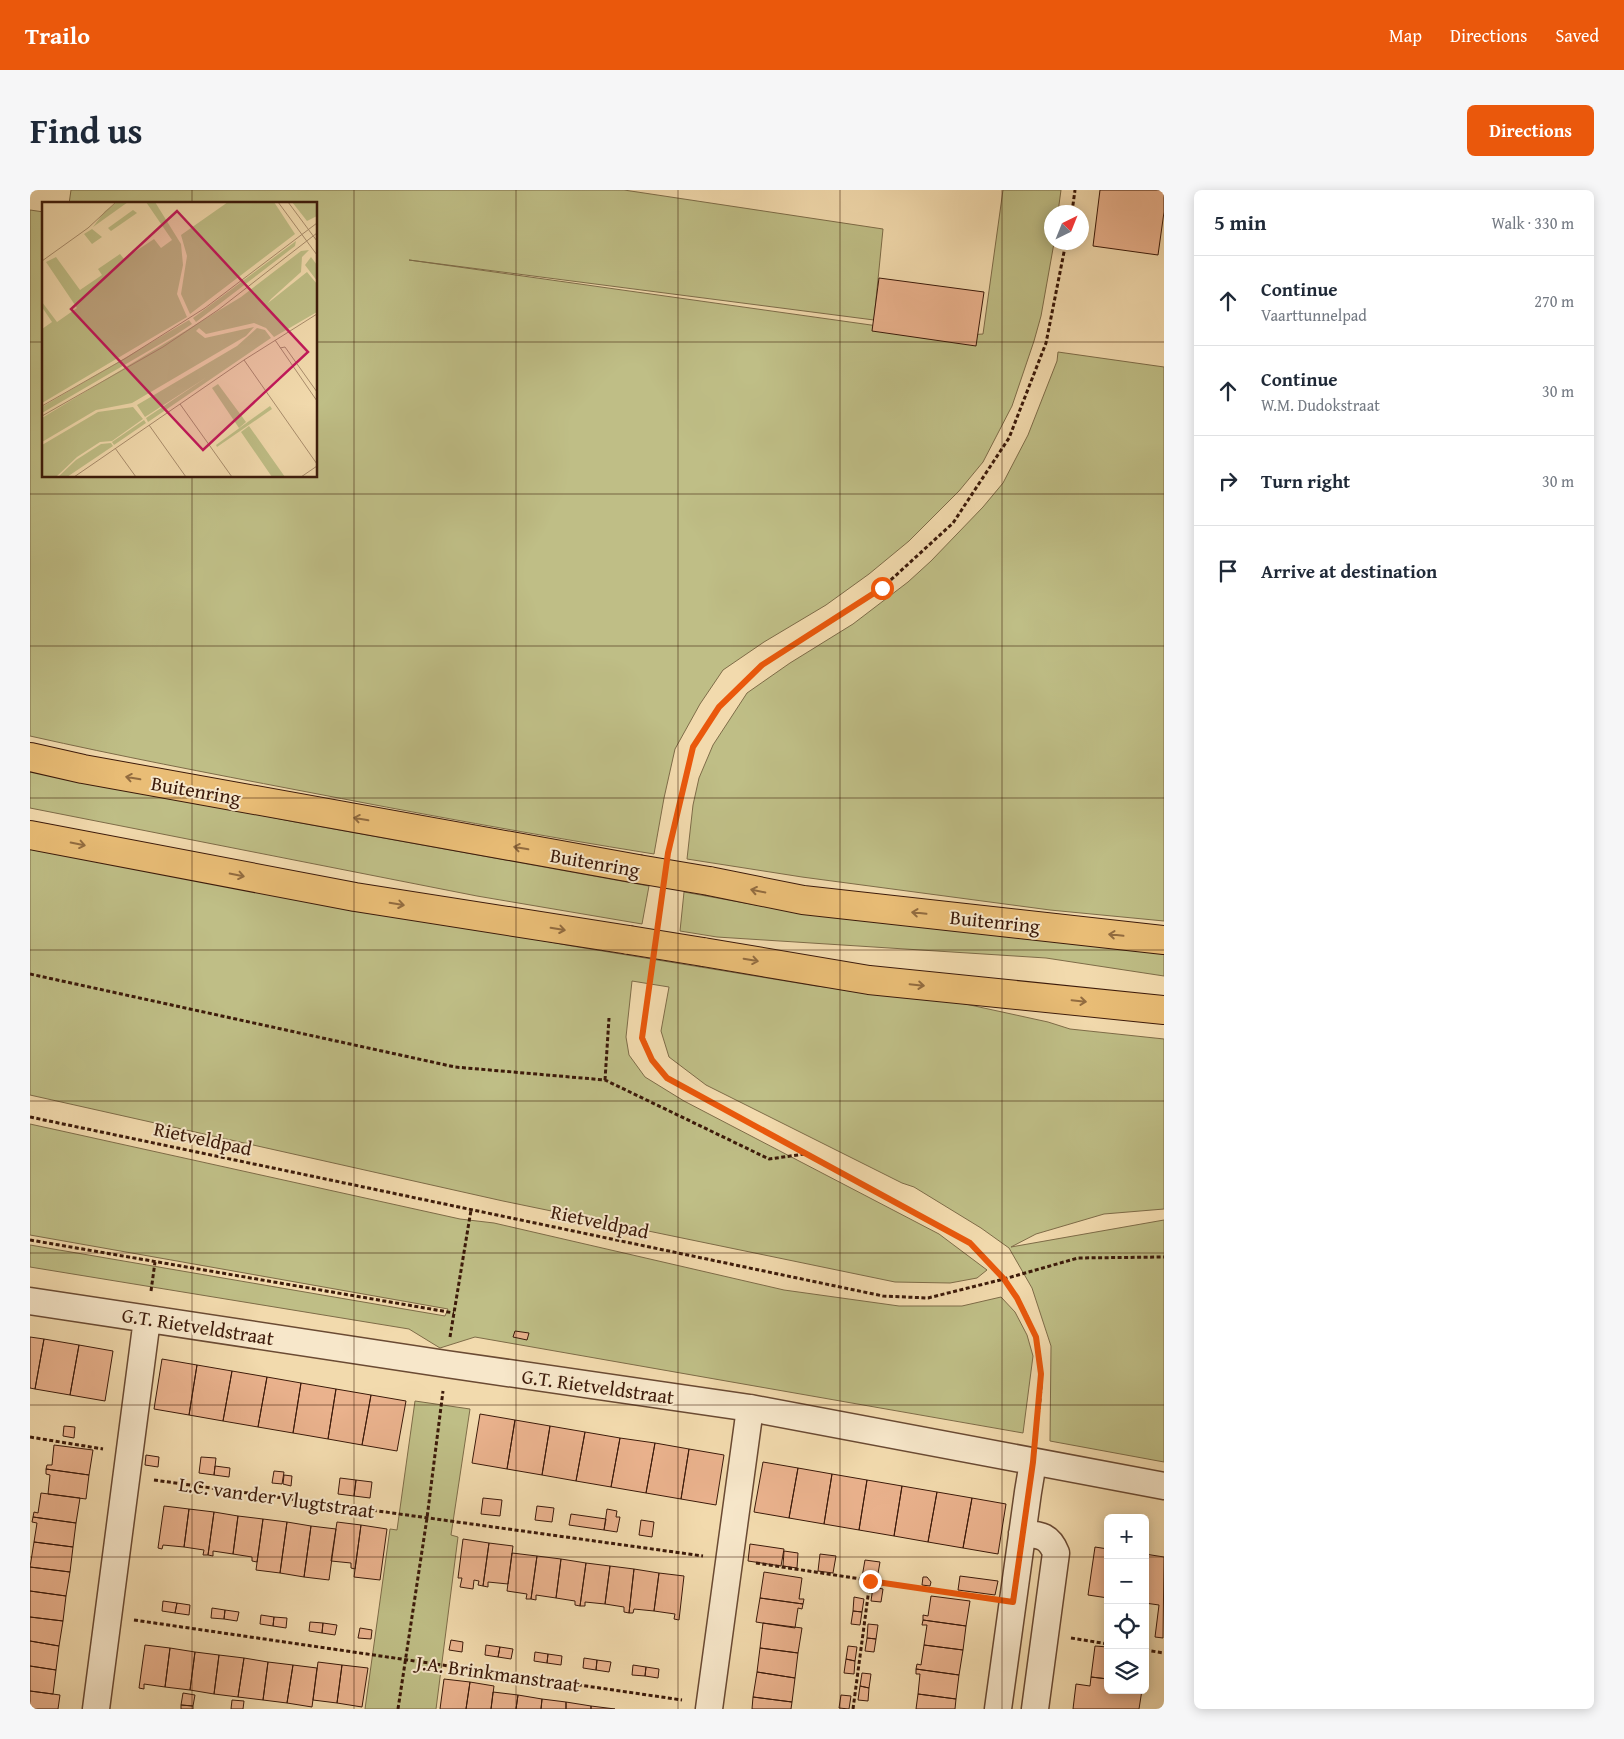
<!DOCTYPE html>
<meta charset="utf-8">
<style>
:root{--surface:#fff;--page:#f6f6f7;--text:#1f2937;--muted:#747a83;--line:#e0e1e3;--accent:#ea580c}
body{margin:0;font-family:"Gentium Book Plus",serif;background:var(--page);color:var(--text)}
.controls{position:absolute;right:15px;bottom:15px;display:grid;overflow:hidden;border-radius:8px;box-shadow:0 2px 12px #0003}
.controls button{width:45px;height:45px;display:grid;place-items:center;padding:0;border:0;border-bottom:1px solid var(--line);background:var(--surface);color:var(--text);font:25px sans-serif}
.compass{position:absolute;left:1014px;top:15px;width:45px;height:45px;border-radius:50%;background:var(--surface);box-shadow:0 2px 12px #0003;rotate:43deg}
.stop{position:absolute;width:15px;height:15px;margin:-11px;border:4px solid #ea580c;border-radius:50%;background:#fff}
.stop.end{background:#ea580c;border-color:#fff;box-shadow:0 1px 5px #0008}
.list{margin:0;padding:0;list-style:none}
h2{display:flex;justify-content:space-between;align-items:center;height:65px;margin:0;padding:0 20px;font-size:21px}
h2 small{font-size:16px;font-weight:400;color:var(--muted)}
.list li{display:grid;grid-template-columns:32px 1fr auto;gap:15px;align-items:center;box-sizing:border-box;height:90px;padding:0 20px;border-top:1px solid var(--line)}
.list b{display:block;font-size:19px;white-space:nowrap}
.list p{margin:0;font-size:16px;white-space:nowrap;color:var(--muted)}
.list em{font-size:16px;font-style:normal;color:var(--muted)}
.icon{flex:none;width:28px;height:28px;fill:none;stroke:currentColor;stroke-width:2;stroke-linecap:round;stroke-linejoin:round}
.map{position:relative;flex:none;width:1134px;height:1519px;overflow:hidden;border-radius:8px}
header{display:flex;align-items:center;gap:30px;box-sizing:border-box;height:70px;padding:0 25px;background:var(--accent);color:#fff}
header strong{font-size:24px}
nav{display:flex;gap:28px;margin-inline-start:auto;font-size:18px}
.intro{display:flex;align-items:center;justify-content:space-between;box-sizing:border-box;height:120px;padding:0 30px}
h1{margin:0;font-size:35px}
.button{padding:12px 22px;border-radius:8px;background:var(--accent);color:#fff;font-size:18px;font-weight:700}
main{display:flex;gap:30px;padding:0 30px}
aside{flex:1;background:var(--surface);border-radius:8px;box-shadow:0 2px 12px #0003}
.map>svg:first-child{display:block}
.green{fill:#bfbe86;stroke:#7e6c48}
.building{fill:#eab28d;stroke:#3c1a0a}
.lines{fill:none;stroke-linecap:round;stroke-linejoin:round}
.street-casing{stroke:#6a4a33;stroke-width:29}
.highway-casing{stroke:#3c1a0a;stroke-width:30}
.path{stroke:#3c1a0a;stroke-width:3;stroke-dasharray:4 2.5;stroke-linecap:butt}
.street{stroke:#f7e7ca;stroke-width:26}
.highway{stroke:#e9bd76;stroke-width:28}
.highway-bridge-casing{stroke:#3c1a0a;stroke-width:30;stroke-linecap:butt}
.highway-bridge{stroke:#e9bd76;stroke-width:28}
.oneway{stroke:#926c40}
.route{stroke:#ea580c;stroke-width:6}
.grid{fill:none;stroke:#3c1a0a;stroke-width:1;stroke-opacity:0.55}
.labels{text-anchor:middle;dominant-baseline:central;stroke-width:4;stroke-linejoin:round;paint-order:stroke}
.street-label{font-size:20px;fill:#3c1a0a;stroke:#f7e7ca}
.inset-road{fill:none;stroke:#a98d6c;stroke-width:1}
.view{fill:#c2185b;fill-opacity:0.15;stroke:#c2185b;stroke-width:2.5}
.inset-edge{fill:none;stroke:#3c1a0a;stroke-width:2.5}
</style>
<header>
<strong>Trailo</strong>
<nav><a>Map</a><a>Directions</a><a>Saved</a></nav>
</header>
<div class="intro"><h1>Find us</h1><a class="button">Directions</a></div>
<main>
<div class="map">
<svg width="1134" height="1519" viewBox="0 0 1134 1519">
<rect width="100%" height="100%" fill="#f2daad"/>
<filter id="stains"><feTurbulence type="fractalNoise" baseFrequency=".004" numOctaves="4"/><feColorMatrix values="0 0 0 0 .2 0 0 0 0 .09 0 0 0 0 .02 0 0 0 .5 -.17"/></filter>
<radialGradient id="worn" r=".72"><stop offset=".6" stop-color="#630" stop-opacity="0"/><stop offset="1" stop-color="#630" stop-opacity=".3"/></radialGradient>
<path class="green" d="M41 0H594L853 39 844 130 379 70 919 146 953 144 973 0H1031L1028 22H1022V52L1024 53 1011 126 1004 151 982 216 953 272 929 301 879 351 839 384 796 415 734 452 693 480 670 514 645 559 634 608 624 664C505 645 386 623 267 600 178 583 89 566 0 546V20L14 22V286H286V14H39Z
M1028 162 1134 177V731L1020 720 772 687 657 669 663 615 669 588 683 555 717 503 760 473 823 434 878 392 901 371 953 317 973 293 998 245 1027 171Z
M0 579 265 632 619 696 612 734 447 706 0 618Z
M0 652 91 673 542 756 786 796 917 810 1018 832 1040 839 1134 849V1019L1074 1024 1006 1044 981 1057 1134 1030V1272L1020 1251 1021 1156 1002 1098 979 1058 951 1038 884 997 872 993 676 895 639 867 631 841 639 797 602 791 596 847 599 865 615 887 654 911 909 1044 957 1080 947 1088 920 1093 865 1092 473 1011 0 905Z
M654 702 737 717 1134 764V786L1016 768 687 747 650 741Z
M0 934 430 1029 464 1033 754 1100 869 1116H932L971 1107 985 1122 997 1145 1003 1166 993 1243 445 1147 410 1158 379 1139 0 1077V1055L415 1126 418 1119 0 1045Z
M385 1211 440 1219 421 1345 428 1347 406 1519H335L360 1339 367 1340Z"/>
<path class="building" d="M1070 0H1134V22L1128 65 1063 56Z
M849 88 954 102 946 156 842 141Z
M485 1141 499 1143 497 1150 483 1147Z
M0 1147 14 1149 5 1199 0 1198Z
M14 1149 49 1155 40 1205 5 1199Z
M49 1155 83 1161 75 1211 40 1205Z
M132 1169 167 1175 159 1225 124 1219Z
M167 1175 202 1181 193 1231 159 1225Z
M202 1181 237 1187 228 1237 193 1231Z
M237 1187 271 1193 263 1243 228 1237Z
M271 1193 306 1199 298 1249 263 1243Z
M306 1199 341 1205 332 1255 298 1249Z
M341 1205 376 1211 367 1261 332 1255Z
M450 1224 485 1230 477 1279 442 1273Z
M485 1230 520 1236 512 1285 477 1279Z
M34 1236 45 1237 44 1248 33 1246Z
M520 1236 555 1242 546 1291 512 1285Z
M555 1242 590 1248 581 1297 546 1291Z
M590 1248 625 1253 616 1303 581 1297Z
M625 1253 659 1259 651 1309 616 1303Z
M24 1255 63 1260 59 1285 16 1279 17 1275H22Z
M659 1259 694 1265 686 1315 651 1309Z
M116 1265 129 1267 128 1277 115 1275Z
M171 1267 186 1268 184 1285 169 1283Z
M733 1272 768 1278 759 1328 724 1322Z
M185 1276 200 1278 199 1287 184 1285Z
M768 1278 802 1284 794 1334 759 1328Z
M16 1279 59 1285 56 1309 18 1304 20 1285 16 1284Z
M244 1281 254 1282 252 1294 242 1293Z
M802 1284 837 1290 829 1340 794 1334Z
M254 1285 262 1286 261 1296 253 1294Z
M310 1288 326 1290 324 1306 308 1304Z
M326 1290 342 1292 340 1308 324 1306Z
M837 1290 872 1296 864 1346 829 1340Z
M872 1296 907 1302 898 1352 864 1346Z
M907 1302 942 1308 933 1358 898 1352Z
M11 1303 50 1308 46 1333 3 1327 4 1322 8 1323Z
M453 1308 472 1310 470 1326 451 1324Z
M942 1308 976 1314 968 1364 933 1358Z
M134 1316 159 1319 154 1357 133 1355 132 1359 128 1358Z
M507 1316 524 1318 522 1332 505 1330Z
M159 1319 184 1322 178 1365H173L174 1360 154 1357Z
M577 1319 587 1321 586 1327H590L587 1342 574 1340Z
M184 1322 208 1326 203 1364 183 1361V1366L178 1365Z
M541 1324 576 1329 574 1340 539 1335Z
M208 1326 233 1329 227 1372 222 1371V1367L203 1364Z
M3 1327 46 1333 43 1357 4 1352 7 1333 2 1332Z
M233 1329 257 1332 250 1383 226 1380Z
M611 1330 624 1332 622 1347 609 1345Z
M257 1332 281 1336 274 1387 250 1383Z
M307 1332 331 1335 325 1379 321 1378V1373L301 1371Z
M331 1335 357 1339 350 1390 324 1387Z
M281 1336 306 1339 299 1390 274 1387Z
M433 1349 459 1353 453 1396 448 1395 449 1391 444 1390 443 1399 430 1397 432 1388H428Z
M4 1352 43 1357 40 1382 0 1377Z
M459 1353 483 1356 478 1394 458 1392V1397L453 1396Z
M720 1354 754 1359 751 1376 718 1371Z
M1065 1357 1078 1359V1408L1058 1405Z
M754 1361 768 1363 767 1378 753 1376Z
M482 1363 507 1366 501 1409H496L497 1404 477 1401Z
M790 1364 806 1366 803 1383 788 1381Z
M1115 1364 1134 1367 1133 1448 1125 1447 1129 1415 1115 1413Z
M507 1366 531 1369 526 1408 506 1405V1410L501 1409Z
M531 1369 556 1373 550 1416 545 1415V1411L526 1408Z
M835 1370 850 1372 847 1389 832 1387Z
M556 1373 580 1376 575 1414 555 1412V1416H550Z
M580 1376 604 1379 599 1423 594 1422V1417L575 1414Z
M0 1377 40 1382 36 1406 0 1401Z
M604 1379 629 1383 624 1421 604 1419 603 1423H599Z
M734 1382 772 1388 769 1409H774L773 1414 730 1408Z
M629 1383 654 1386 649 1430 644 1429 645 1424 624 1421Z
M930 1386 968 1391 965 1405 928 1400Z
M893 1387H897L901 1392 900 1396 892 1395Z
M843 1397 853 1399 851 1412 841 1411Z
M0 1401 36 1406 33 1431 0 1427Z
M901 1406 940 1411 936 1436 893 1430V1425L898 1426Z
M824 1407 834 1409 832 1422 823 1421Z
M730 1408 773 1414 772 1419 768 1418 765 1438 726 1432Z
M133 1411 147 1413 145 1423 132 1421Z
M147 1413 160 1415 159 1425 145 1423Z
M182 1418 195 1420 194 1429 181 1428Z
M195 1420 209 1422 207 1431 194 1429Z
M823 1421 832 1422 830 1435 821 1434Z
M231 1425 244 1427 243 1436 230 1434Z
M0 1427 33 1431 29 1456 0 1451Z
M244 1427 257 1428 256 1438 243 1436Z
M893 1430 936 1436 933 1460 894 1455 897 1435H892Z
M280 1432 293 1433 292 1443 279 1441Z
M293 1433 307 1435 305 1445 292 1443Z
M733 1433 772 1438 768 1463 730 1458Z
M838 1434 848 1435 846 1449 837 1448Z
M330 1438 342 1440 341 1449 328 1448Z
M837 1448 846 1449 844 1462 835 1461Z
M421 1450 433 1452 432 1462 419 1460Z
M0 1451 29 1456 26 1480 0 1476Z
M115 1455 140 1458 135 1497 114 1494V1499L109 1498Z
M456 1455 470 1457 468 1467 455 1465Z
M894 1455 933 1460 929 1485 886 1479 887 1474 891 1475Z
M818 1456 827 1457 825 1471 816 1469Z
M1065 1456 1078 1457V1489L1061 1487Z
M470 1457 483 1459 481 1469 468 1467Z
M140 1458 165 1462 160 1500 135 1497Z
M730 1458 768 1463 765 1488 727 1482Z
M165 1462 189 1465 184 1504 160 1500Z
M505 1462 518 1464 517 1473 504 1471Z
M518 1464 532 1466 531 1475 517 1473Z
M189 1465 214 1468 208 1507 184 1504Z
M214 1468 238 1472 233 1510 208 1507Z
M554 1468 567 1470 566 1480 553 1478Z
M816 1469 825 1471 824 1484 814 1483Z
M567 1470 581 1472 579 1482 566 1480Z
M238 1472 263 1475 257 1513 233 1510Z
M288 1472 312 1475 307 1513 283 1510Z
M263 1475 287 1478 282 1517 257 1513Z
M312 1475 338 1478 332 1517 307 1513Z
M603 1475 616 1477 615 1486 602 1485Z
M0 1476 26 1480 23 1504 0 1501Z
M616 1477 629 1479 628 1488 615 1486Z
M886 1479 929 1485 926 1509 888 1504 890 1484H886Z
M727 1482 765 1488 762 1512 723 1507Z
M832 1483 841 1484 839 1498 830 1496Z
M1061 1487 1078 1489V1500H1112L1109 1519H1043L1046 1494 1060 1496Z
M414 1489 440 1492 436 1519H410Z
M440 1492 464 1496 461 1519H436Z
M830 1496 839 1498 838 1511 828 1510Z
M0 1501 30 1505 28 1519H0Z
M463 1502 488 1505 486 1519H461Z
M153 1503 165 1505 163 1516 151 1515Z
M888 1504 926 1509 925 1519H886Z
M488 1505 512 1509 511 1519H486Z
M811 1505 821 1506 819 1519 809 1518Z
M723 1507 762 1512 761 1519H722Z
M512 1509 536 1512V1519H511Z
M202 1510 214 1511 213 1519H201Z
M536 1512 561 1516V1519H536Z
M151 1515 163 1516V1519H151Z
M561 1516 585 1519H561Z"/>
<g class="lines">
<defs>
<path id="street" d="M0 1111 416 1174 720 1218 1134 1296
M992 1343C1010 1345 1019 1345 1026 1363L1005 1519
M66 1519 117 1129
M679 1519 720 1218
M968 1519 998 1302 1003 1272"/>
<path id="highway" d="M0 567 53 579 608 679
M0 645 325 707 599 750
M679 691 773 710 1134 750
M673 762 839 790 1134 820"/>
</defs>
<use href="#street" class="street-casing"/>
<use href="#highway" class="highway-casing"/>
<path class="path" d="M1042 22 1045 0
M640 656 663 557 689 517 732 475 852 398 923 333 979 248 1016 153 1036 52
M629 725 631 712
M621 781 613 847 622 870 637 888 940 1053C978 1092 1008 1126 1011 1182 1012 1202 1008 1224 1006 1244
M0 784 425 877 575 890 739 969 775 964
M575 890 579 828
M0 927 853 1106 898 1108 974 1089 1048 1068 1134 1067
M0 1050 424 1123
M121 1101 125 1072
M420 1147 441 1020
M0 1247 73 1259
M124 1290 673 1366
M726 1373 955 1408
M104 1430 652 1510
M1041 1448 1078 1454
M1115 1460 1134 1463
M368 1519 397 1328 413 1201
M823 1519 840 1391"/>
<use href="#street" class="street"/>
<use href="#highway" class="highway"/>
<defs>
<path id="highway-bridge" d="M608 679 679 691
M599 750 673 762"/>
</defs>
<use href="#highway-bridge" class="highway-bridge-casing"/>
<use href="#highway-bridge" class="highway-bridge"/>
</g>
<defs><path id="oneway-shaft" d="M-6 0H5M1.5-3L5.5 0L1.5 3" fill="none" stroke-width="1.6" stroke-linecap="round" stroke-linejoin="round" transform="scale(1.25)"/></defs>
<g class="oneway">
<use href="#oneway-shaft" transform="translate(103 588) rotate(-170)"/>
<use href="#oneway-shaft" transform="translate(331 629) rotate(-170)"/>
<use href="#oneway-shaft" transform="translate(48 654) rotate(11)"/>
<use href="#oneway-shaft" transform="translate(491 658) rotate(-170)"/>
<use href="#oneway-shaft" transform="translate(207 685) rotate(11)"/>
<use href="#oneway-shaft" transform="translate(728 701) rotate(-168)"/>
<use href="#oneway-shaft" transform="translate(367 714) rotate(9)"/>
<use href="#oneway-shaft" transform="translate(889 723) rotate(-174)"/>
<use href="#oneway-shaft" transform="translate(528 739) rotate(9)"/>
<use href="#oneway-shaft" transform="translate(1086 745) rotate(-174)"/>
<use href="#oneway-shaft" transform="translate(721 770) rotate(10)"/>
<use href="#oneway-shaft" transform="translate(887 795) rotate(6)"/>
<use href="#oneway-shaft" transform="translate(1049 811) rotate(6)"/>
</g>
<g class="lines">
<path class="route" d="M840 1391 983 1412 1003 1272 1011 1184 1006 1147 987 1108 974 1089 940 1053 637 888 622 870 612 848 638 663 663 557 689 517 732 475 852 398"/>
</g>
<path class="grid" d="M162 0V14M324 0V1519M486 0V1519M648 0V1519M810 0V1519M972 0V1519M0 152H14M286 152H1134M162 286V1519M0 304H1134M0 456H1134M0 608H1134M0 760H1134M0 911H1134M0 1063H1134M0 1215H1134M0 1367H1078M1115 1367H1134"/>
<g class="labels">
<g class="street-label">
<text transform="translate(166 600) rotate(10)">Buitenring</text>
<text transform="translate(565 672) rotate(10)">Buitenring</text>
<text transform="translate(965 731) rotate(6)">Buitenring</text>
<text transform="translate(173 948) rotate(12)">Rietveldpad</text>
<text transform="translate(570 1031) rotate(12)">Rietveldpad</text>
<text transform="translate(168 1136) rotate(9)">G.T. Rietveldstraat</text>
<text transform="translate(568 1196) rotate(8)">G.T. Rietveldstraat</text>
<text transform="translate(247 1307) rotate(8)">L.C. van der Vlugtstraat</text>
<text transform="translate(468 1483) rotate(8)">J.A. Brinkmanstraat</text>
</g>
</g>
<g transform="translate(12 12)">
<rect width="275" height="275" fill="#f2daad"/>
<path d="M75 0H86L51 25 63 9ZM104 0H113L139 42 141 63 135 92 145 115 0 201V127L10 120 0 105V100L15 120 35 106 4 60 14 55 38 88 60 73 56 67 78 52 82 57 112 37 119 46 130 38ZM186 0H232L253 32 148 112 139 92 145 54 139 33ZM250 0H275V14L265 19ZM91 8 95 11 69 29 66 26ZM50 27 60 35 50 42 42 32ZM254 39 253 44 154 120 151 116ZM267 48 260 55 259 70 229 97 213 118 226 101 265 70 275 82V110L232 135 224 126 212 121 164 132 157 126 154 129 163 136 212 125 204 134 90 201 54 208 0 240V216L199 95 259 49ZM269 55 275 63V79L263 63ZM147 118 150 122 132 134 0 211V205ZM215 126 223 128 229 136 106 220 104 216 165 175 103 215 95 203 195 144ZM176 182 204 220 197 226 170 186ZM228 204 230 207 175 245 174 243ZM91 205 101 217 70 239 58 240 35 255 14 275H0V243L56 210ZM102 218 104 221 72 243 70 240ZM207 224 243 275H230L199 230ZM69 241 71 244 25 275H16L34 258 59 242Z" fill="#bfbe86"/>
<path class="inset-road" d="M236 0 275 53M246 0 275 39M0 59 46 26 74 0M233 138 275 199M238 146 243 145 275 190M202 158 275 262M138 202 190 275M0 204 84 156 163 106 275 21M0 214 121 145 176 108 275 31M107 223 144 275M73 246 94 275M32 275 202 158 275 112M259 275 275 264"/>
<path class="view" d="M135 9 266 150 161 248 29 107Z"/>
<rect width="275" height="275" class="inset-edge"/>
</g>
<rect width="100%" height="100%" filter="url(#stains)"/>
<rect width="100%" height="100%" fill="url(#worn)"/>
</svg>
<div class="controls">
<button>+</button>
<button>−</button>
<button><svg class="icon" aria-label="locate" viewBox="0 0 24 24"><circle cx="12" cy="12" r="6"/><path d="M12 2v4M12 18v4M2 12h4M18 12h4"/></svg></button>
<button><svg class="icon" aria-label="layers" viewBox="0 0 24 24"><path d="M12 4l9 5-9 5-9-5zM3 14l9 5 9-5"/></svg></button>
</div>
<svg class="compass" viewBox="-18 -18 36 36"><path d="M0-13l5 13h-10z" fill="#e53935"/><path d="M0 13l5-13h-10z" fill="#747a83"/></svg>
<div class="stop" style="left:852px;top:398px"></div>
<div class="stop end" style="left:840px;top:1391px"></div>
</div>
<aside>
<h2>5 min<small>Walk · 330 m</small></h2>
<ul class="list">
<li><svg class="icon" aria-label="ahead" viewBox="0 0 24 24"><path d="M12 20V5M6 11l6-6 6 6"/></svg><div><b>Continue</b><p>Vaarttunnelpad</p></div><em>270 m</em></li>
<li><svg class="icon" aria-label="ahead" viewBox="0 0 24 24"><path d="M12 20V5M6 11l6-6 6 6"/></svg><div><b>Continue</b><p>W.M. Dudokstraat</p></div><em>30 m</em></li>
<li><svg class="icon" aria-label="right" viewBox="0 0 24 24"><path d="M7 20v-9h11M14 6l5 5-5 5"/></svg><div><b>Turn right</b></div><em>30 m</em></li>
<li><svg class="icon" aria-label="arrive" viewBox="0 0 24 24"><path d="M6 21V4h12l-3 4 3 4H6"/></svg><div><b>Arrive at destination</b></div></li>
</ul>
</aside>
</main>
